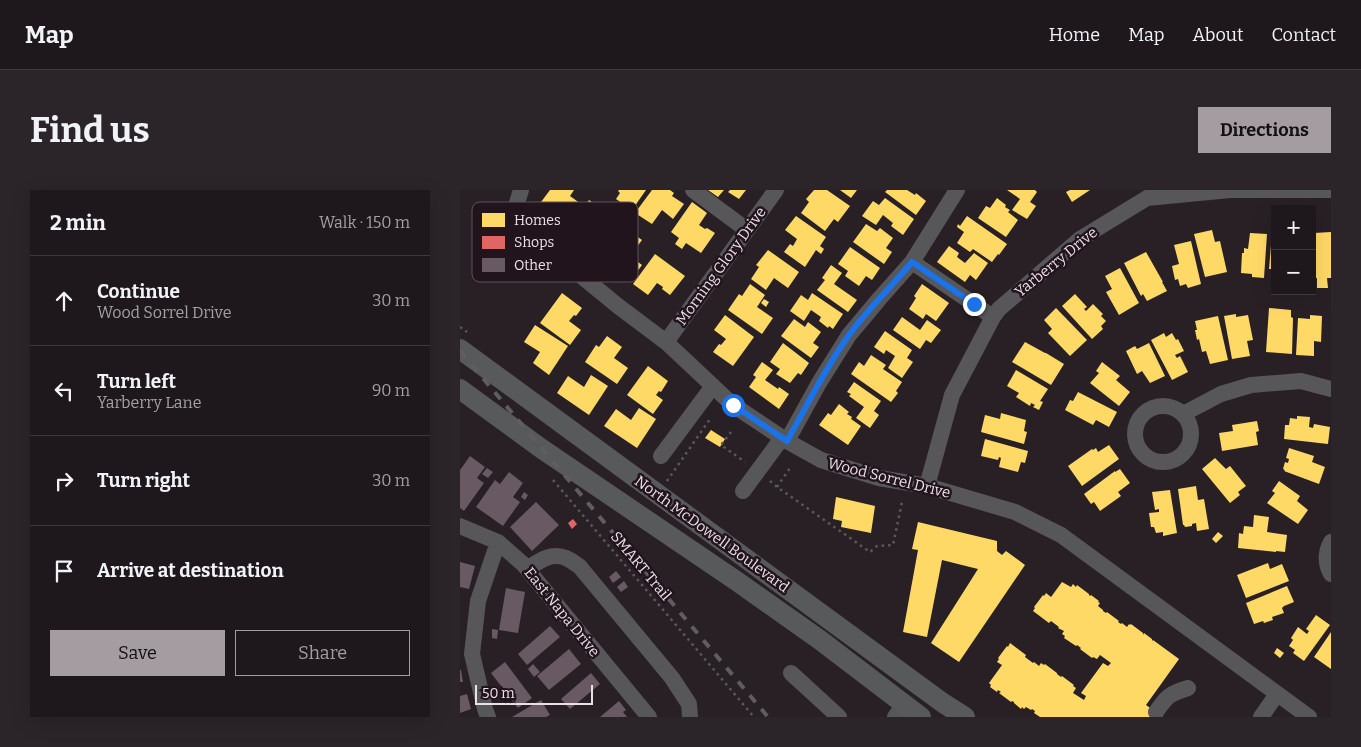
<!DOCTYPE html>
<meta charset="utf-8">
<style>
:root{--surface:#1e181c;--page:#2b2529;--text:#f1f3f6;--muted:#a1a0a3;--line:#3c373b;--accent:#a59ca2}
body{margin:0;font-family:Bitter,serif;background:var(--page);color:var(--text)}
.controls{position:absolute;right:15px;top:15px;display:grid;overflow:hidden;border-radius:0px;box-shadow:0 5px 20px #0002}
.controls button{width:45px;height:45px;display:grid;place-items:center;padding:0;border:0;border-bottom:1px solid var(--line);background:var(--surface);color:var(--text);font:25px sans-serif}
.scale{position:absolute;left:15px;bottom:12px;width:118px;box-sizing:border-box;padding-left:5px;border:2px solid #e9dfe5;border-top:0;font-size:14px;line-height:18px;white-space:nowrap;color:#e9dfe5;-webkit-text-stroke:4px #22141d;paint-order:stroke}
.stop{position:absolute;width:15px;height:15px;margin:-11px;border:4px solid #1a73e8;border-radius:50%;background:#fff}
.stop.end{background:#1a73e8;border-color:#fff;box-shadow:0 1px 5px #0008}
.list{margin:0;padding:0;list-style:none}
h2{display:flex;justify-content:space-between;align-items:center;height:65px;margin:0;padding:0 20px;font-size:21px}
h2 small{font-size:16px;font-weight:400;color:var(--muted)}
.list li{display:grid;grid-template-columns:32px 1fr auto;gap:15px;align-items:center;box-sizing:border-box;height:90px;padding:0 20px;border-top:1px solid var(--line)}
.list b{display:block;font-size:19px;white-space:nowrap}
.list p{margin:0;font-size:16px;white-space:nowrap;color:var(--muted)}
.list em{font-size:16px;font-style:normal;color:var(--muted)}
.actions{display:flex;gap:10px;padding:15px 20px}
.actions a{flex:1;padding:11px 0;border:1px solid var(--accent);border-radius:0px;text-align:center;font-size:18px;color:var(--accent)}
.actions .main{background:var(--accent);color:#111}
.icon{flex:none;width:28px;height:28px;fill:none;stroke:currentColor;stroke-width:2;stroke-linecap:round;stroke-linejoin:round}
.map{position:relative;flex:none;width:871px;height:527px;overflow:hidden;border-radius:0px}
header{display:flex;align-items:center;gap:30px;box-sizing:border-box;height:70px;padding:0 25px;background:var(--surface);border-bottom:1px solid var(--line)}
header strong{font-size:24px}
nav{display:flex;gap:28px;margin-inline-start:auto;font-size:18px}
.intro{display:flex;align-items:center;justify-content:space-between;box-sizing:border-box;height:120px;padding:0 30px}
h1{margin:0;font-size:35px}
.button{padding:12px 22px;border-radius:0px;background:var(--accent);color:#111;font-size:18px;font-weight:700}
main{display:flex;gap:30px;padding:0 30px}
aside{flex:1;background:var(--surface);border-radius:0px;box-shadow:0 5px 20px #0002}
.map>svg:first-child{display:block}
.homes{fill:#ffd966}
.shops{fill:#e06666}
.building{fill:#685963}
.lines{fill:none;stroke-linecap:round;stroke-linejoin:round}
.path{stroke:#59585a;stroke-width:2.5;stroke-dasharray:2.5 4;stroke-linecap:butt}
.minor{stroke:#575759;stroke-width:16}
.major{stroke:#58595b;stroke-width:20}
.rail{stroke:#5e5d60;stroke-width:4;stroke-dasharray:9 9;stroke-linecap:butt}
.route{stroke:#1a73e8;stroke-width:6}
.labels{text-anchor:middle;dominant-baseline:central;stroke-width:5;stroke-linejoin:round;paint-order:stroke}
.street-label{font-size:15px;fill:#e9dfe5;stroke:#22141d}
.key{fill:#22141d;stroke:#5e5159;stroke-width:1}
.key-label{font-size:14px;fill:#e9dfe5}
</style>
<header>
<strong>Map</strong>
<nav><a>Home</a><a>Map</a><a>About</a><a>Contact</a></nav>
</header>
<div class="intro"><h1>Find us</h1><a class="button">Directions</a></div>
<main>
<aside>
<h2>2 min<small>Walk · 150 m</small></h2>
<ul class="list">
<li><svg class="icon" aria-label="ahead" viewBox="0 0 24 24"><path d="M12 20V5M6 11l6-6 6 6"/></svg><div><b>Continue</b><p>Wood Sorrel Drive</p></div><em>30 m</em></li>
<li><svg class="icon" aria-label="left" viewBox="0 0 24 24"><path d="M17 20v-9H6M10 6l-5 5 5 5"/></svg><div><b>Turn left</b><p>Yarberry Lane</p></div><em>90 m</em></li>
<li><svg class="icon" aria-label="right" viewBox="0 0 24 24"><path d="M7 20v-9h11M14 6l5 5-5 5"/></svg><div><b>Turn right</b></div><em>30 m</em></li>
<li><svg class="icon" aria-label="arrive" viewBox="0 0 24 24"><path d="M6 21V4h12l-3 4 3 4H6"/></svg><div><b>Arrive at destination</b></div></li>
</ul>
<div class="actions"><a class="main">Save</a><a>Share</a></div>
</aside>
<div class="map">
<svg width="871" height="527" viewBox="0 0 871 527">
<rect width="100%" height="100%" fill="#282025"/>
<path class="homes" d="M90 0H114L110 6 121 14 111 29 99 21 96 24 81 12Z
M159 0H186L172 20 156 9 160 3 158 1Z
M192 0H210L214 3 212 6 224 14 213 29 202 20 192 34 175 23Z
M248 0H264L258 7Z
M270 0H286L279 9 268 2Z
M354 0H367L390 16 378 32 374 29 365 41 341 23 349 12 346 9Z
M380 0H397L391 8Z
M427 0H447L455 5 456 3 466 11 456 25 425 2Z
M547 0H575L577 2 570 12 576 16 567 29 552 20 560 9Z
M610 0H630L612 12 606 2Z
M425 8 454 29 443 45 431 36 433 33 423 25 416 35 402 26 413 11 419 15Z
M537 8 546 15 545 17 550 20 548 22 558 30 546 47 518 28 526 16 530 18Z
M129 10 160 31 145 52 134 45 138 40 133 37 123 51 108 40Z
M232 12 247 23 239 35 245 39 247 38 255 43 241 63 226 53 222 59 215 54 219 48 211 42Z
M336 26 366 47 360 56 364 59 361 64 356 60 345 77 324 62 330 54 333 56 337 49 325 40Z
M507 26 547 54 539 65 538 64 532 72 513 59 510 62 497 53 504 42 497 37 498 34 500 36Z
M406 34 417 41 420 38 433 48 426 58 432 62 424 74 393 52Z
M166 39 182 50 170 66 182 75 171 90 159 81 157 84 142 71Z
M752 40 755 52 760 51 767 82 745 87 734 44Z
M871 42V88H867L868 98H857V88L852 89V57H854V43Z
M790 43 807 44 804 88 792 87V84L781 83 782 63H784V58L788 59Z
M812 43H815V87L812 86 813 79H809Z
M731 51 741 94 728 98 726 94 720 96 718 89 715 90 712 76 719 74 714 55Z
M489 56 499 63 497 67 505 73 514 63 528 73 516 90 510 85 505 92 477 72Z
M390 57 420 78 412 90 406 86 399 96 385 86 388 81 378 74Z
M308 60 339 82 328 98 314 88 306 100 291 89 299 77 296 75Z
M686 62 703 92H702L707 101 687 111 683 104 681 106 664 73Z
M195 64 225 86 210 105 202 99 203 97 197 93 188 105 173 94Z
M371 75 382 83 374 94 397 110 388 122 357 100 365 90 362 88Z
M660 78 679 113 659 125 646 102 652 99 645 86Z
M290 94 305 105 297 117 313 128 302 144 268 120 279 104 282 106Z
M462 94 489 113 476 131 466 124 463 129 449 119 456 108 454 106Z
M102 103 122 118 116 126 114 125 109 131 121 140 110 155 80 133Z
M352 103 383 124 373 139 369 136 368 138 359 131 361 127 351 120 344 131 330 121 341 105 348 110Z
M615 104 627 117 624 119 626 121 633 114 643 124 641 126 646 131 641 136 643 139 632 149 602 116Z
M304 109 309 112 306 117 301 113Z
M596 118 627 150 610 166 588 143 592 139 584 130Z
M809 118 831 120V127L833 128 832 164 806 162Z
M776 124V127L788 125 793 150 787 151 790 166 772 169 764 126Z
M265 125 294 147 273 176 253 162 259 154 261 155 266 149 254 140Z
M850 125 862 126 861 152 854 151V166L836 165 838 128 850 129Z
M758 126 768 170 750 174 746 161 742 162 739 149 737 150 735 140H737L735 131Z
M442 127 460 140 467 130 481 140 471 153 466 150 460 159 433 140Z
M334 129 345 137 348 132 361 142 353 153 359 157 351 168 321 146Z
M75 135 108 156 89 185 73 173 80 162 64 152Z
M425 141 452 160 447 168 453 172 442 188 428 178 435 166 426 160 424 164 414 157Z
M704 143 706 147 712 143 716 150 718 149 724 161 715 165 717 168 720 166 728 182 712 190 691 150Z
M147 146 162 157 154 168 168 178 157 194 125 172 136 155 139 157Z
M565 152 585 163H586L604 174 591 195 552 172Z
M323 153 349 173 341 185 338 183 330 193 316 184 320 179 310 172Z
M689 153 705 186 690 193 682 181 677 184 666 161 675 156 677 159Z
M411 165 426 175 423 179 442 192 436 201 438 203 431 212 391 184 399 172 404 176Z
M302 172 313 180 305 190 318 199 319 197 329 204 319 219 289 197 296 187 293 185Z
M642 172 660 186 656 190 670 202 659 216 630 193 639 183 636 181Z
M188 176 208 191 201 202 199 201 196 205 203 210 193 224 167 205Z
M556 180 588 199 580 211 583 212 579 220 573 217 575 215 571 213 570 216 556 207 559 203 547 196Z
M131 185 148 196 129 225 97 203 108 186 124 197Z
M394 192 421 211 414 221 419 225 410 238 396 228 404 217 389 206 391 204 387 202Z
M618 202 657 222 649 237 636 230 633 235 605 220 610 210 613 211Z
M379 214 389 222 387 224 392 227 391 229 401 236 388 255 359 235 368 223 371 225Z
M179 218 196 229 177 258 144 236 156 219 171 230Z
M541 223 566 230 564 241 567 242 564 254 521 242 525 225 540 229Z
M837 226 850 227 849 237 853 238 854 234 870 237 868 254 824 249 825 235H829L830 228 837 229Z
M797 231 799 241 796 242 798 255 762 261 759 243 773 241 772 235Z
M251 240 265 249 260 257 245 248Z
M525 249 568 261 565 273 561 272 558 282 539 277 541 268 539 267 538 270 521 266Z
M649 255 659 269 622 296 608 276 632 259 633 260 636 258 638 262Z
M829 258 854 266 852 272 865 277 859 294 824 281 825 280 823 279 825 272 828 273 829 269 826 268Z
M755 268 766 279 770 276 786 296 778 302 780 305 770 313 742 279Z
M660 279 670 293 658 302 661 306 640 321 634 312 631 314 624 304 655 281V282Z
M819 291 840 306 837 311 848 320 838 334 807 313 815 303 812 301Z
M736 296 738 310 744 309 749 339 737 341 736 333 732 334V336L725 337 724 335H723L718 299Z
M710 300 717 343 703 346V342L696 343 694 337H691L689 323 699 322V319L695 320 692 302Z
M376 307 415 316 411 343 381 337 382 331 373 329Z
M794 325 809 327 807 342 827 345 825 362 816 361V362L778 358 779 343 783 344 784 336 793 337Z
M458 332 537 351V361L542 365 546 361 565 375 499 472 471 453 518 379 482 370 467 447 443 442 458 360 452 359Z
M758 342 763 346 756 353 752 349Z
M808 373 810 379 822 374 829 391 786 408 777 385Z
M602 392 611 397 613 394 616 397 617 395 629 404V405L630 406 631 405 639 411 638 412 640 413 638 416 643 420V421L646 423 647 422 659 431 658 432 661 434 662 433 667 437 669 434 670 435 671 434 683 443V445L684 443 692 449V451L693 450 719 469 686 515 703 527H580L574 523 575 521 572 519 571 520 566 517 564 519 562 517 561 519 554 513V512L552 511 551 512 539 503 541 502 538 500 537 502 530 497 531 495 529 493 542 475 537 472 539 469 538 468 547 456 548 457 550 453 566 465 565 467 573 473 574 472 579 476 581 473 584 475 585 474 597 483V484L601 487 602 486 614 495 613 496 616 498 613 503 624 510 626 506 621 503 643 473 648 476 651 473 640 465 637 469 633 467 632 468 620 459 621 458 617 455 616 456 604 448 605 446 602 444 604 441 598 438 599 437 591 431 589 433 573 421 575 418 574 417 583 405 584 406 586 403 591 407Z
M827 396 834 412 824 416 822 418 824 423 812 427 813 430 804 433 803 431 794 434 786 413Z
M856 425 870 435 844 471 833 463 835 460 829 456 833 450 831 448 838 437 847 444 849 441 846 439Z
M871 442V479L854 467Z
M817 458 824 463 820 468 814 463Z"/>
<path class="shops" d="M113 329 117 334 112 339 108 333Z"/>
<path class="building" d="M10 266 25 277 17 288 24 293 4 321 0 318V280Z
M27 278 33 282 28 288 22 284Z
M49 282 63 293 53 307 60 312 43 336 16 317 35 290 40 294Z
M64 302 68 305 65 310 61 307Z
M76 312 99 335 72 361 50 337Z
M0 372 15 376 9 399 0 397Z
M156 381 161 387 153 393 149 387Z
M164 391 168 397 161 402 157 397Z
M46 398 65 402 58 443 39 440Z
M90 436 100 447 67 475 58 464Z
M32 439 38 440 37 449 32 448Z
M109 459 121 474 89 500 77 486Z
M45 472 72 508 58 518 31 483Z
M73 474 80 482 74 487 68 479Z
M0 480H1L3 492H0Z
M131 483 140 494 110 519 101 509Z
M7 504 11 519 0 523V506Z
M81 510 90 525 86 527H52Z
M159 511 166 520 163 522 167 527H140Z"/>
<g class="lines">
<path class="path" d="M0 137 7 142
M271 242 261 255 285 272
M93 290 294 527
M207 291 250 229
M310 291 317 297 410 362 417 356 433 355 442 312
M317 297 330 278"/>
<path class="minor" d="M61 0 56 16 64 39 158 116 206 152 273 215 327 251 361 270 419 288 467 296 555 322 601 345 849 527
M233 0 287 40
M452 72 533 127
M206 152 316 0
M675 244a28 28 0 1 1 56 0a28 28 0 1 1-56 0Z
M723 224 761 204 791 195 841 191 871 199
M327 251 359 193 389 145 420 108 452 72 497 0
M201 266 253 196
M467 296 492 205 533 127 539 119 620 49 687 8 770 0H871
M283 301 322 248
M0 336 38 352 63 374 189 527
M871 352C865 363 865 373 871 384
M67 379C79 371 91 362 106 368 111 370 116 374 120 377L212 488 229 514 230 527
M331 483 379 527
M696 522C707 506 709 504 728 498
M28 527 25 519 12 464 18 411 38 352
M435 527 444 514
M801 527 817 504"/>
<path class="major" d="M0 159 483 513 505 527
M0 199 82 259 278 392 360 450 461 527"/>
<path class="rail" d="M0 161 308 527"/>
</g>
<g class="lines">
<path class="route" d="M273 215 327 251C347 216 365 178 389 145 408 119 432 96 452 72L514 114"/>
</g>
<g class="labels">
<g class="street-label">
<text transform="translate(596 72) rotate(-39)">Yarberry Drive</text>
<text transform="translate(261 76) rotate(-54)">Morning Glory Drive</text>
<text transform="translate(429 288) rotate(14)">Wood Sorrel Drive</text>
<text transform="translate(252 344) rotate(36)">North McDowell Boulevard</text>
<text transform="translate(181 376) rotate(50)">SMART Trail</text>
<text transform="translate(102 422) rotate(51)">East Napa Drive</text>
</g>
</g>
<rect x="12" y="12" width="166" height="80" rx="8" class="key"/>
<rect x="22" y="23" width="23" height="14" fill="#ffd966"/>
<rect x="22" y="46" width="23" height="13" fill="#e06666"/>
<rect x="22" y="68" width="23" height="14" fill="#685963"/>
<g class="key-label">
<text x="54" y="35">Homes</text>
<text x="54" y="57">Shops</text>
<text x="54" y="80">Other</text>
</g>
</svg>
<div class="controls">
<button>+</button>
<button>−</button>
</div>
<div class="scale">50 m</div>
<div class="stop" style="left:273px;top:215px"></div>
<div class="stop end" style="left:514px;top:114px"></div>
</div>
</main>
